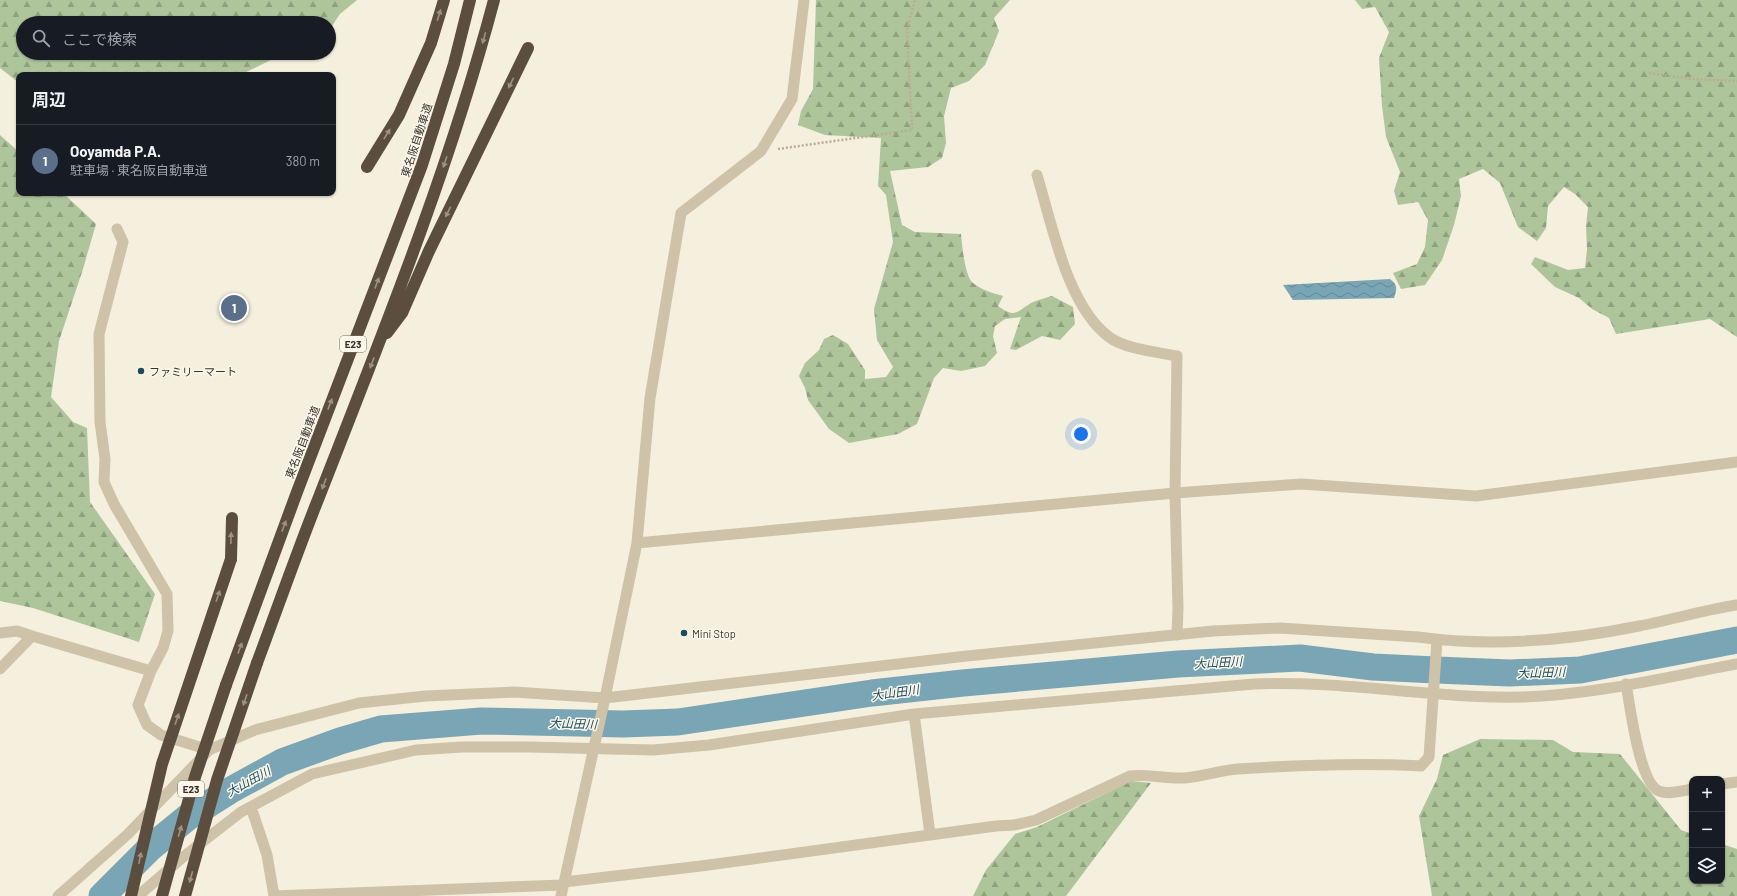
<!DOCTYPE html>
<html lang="ja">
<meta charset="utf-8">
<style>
:root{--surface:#171b24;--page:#20242c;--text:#f1f3f6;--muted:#9ea1a6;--line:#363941;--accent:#7c3aed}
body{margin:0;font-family:Barlow,"Noto Sans JP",sans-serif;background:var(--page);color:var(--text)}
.controls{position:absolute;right:12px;bottom:12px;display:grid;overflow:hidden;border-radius:8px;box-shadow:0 1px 3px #0004}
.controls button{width:36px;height:36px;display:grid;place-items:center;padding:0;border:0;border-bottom:1px solid var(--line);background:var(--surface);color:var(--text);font:20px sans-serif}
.you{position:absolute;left:1081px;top:434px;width:14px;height:14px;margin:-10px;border:3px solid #fff;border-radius:50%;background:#1a73e8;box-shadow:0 0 0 6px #1a73e833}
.badge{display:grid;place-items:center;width:26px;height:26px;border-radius:50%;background:var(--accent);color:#fff;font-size:13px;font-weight:700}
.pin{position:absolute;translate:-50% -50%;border:2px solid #fff;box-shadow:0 1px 4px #0006}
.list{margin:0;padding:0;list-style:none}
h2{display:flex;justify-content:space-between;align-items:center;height:52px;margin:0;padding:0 16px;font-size:17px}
h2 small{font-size:13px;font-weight:400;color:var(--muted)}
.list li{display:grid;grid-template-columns:26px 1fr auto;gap:12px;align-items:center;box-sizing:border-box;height:72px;padding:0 16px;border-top:1px solid var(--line)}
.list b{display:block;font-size:15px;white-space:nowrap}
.list p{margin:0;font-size:13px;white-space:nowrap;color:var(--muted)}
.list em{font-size:13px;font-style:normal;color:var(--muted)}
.icon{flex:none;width:22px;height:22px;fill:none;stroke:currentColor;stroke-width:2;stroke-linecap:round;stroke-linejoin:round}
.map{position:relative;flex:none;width:1737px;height:896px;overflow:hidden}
.search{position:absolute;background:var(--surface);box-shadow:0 1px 3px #0004;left:16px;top:16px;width:320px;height:44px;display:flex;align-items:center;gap:10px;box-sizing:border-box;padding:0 14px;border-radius:22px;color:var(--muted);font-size:15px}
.panel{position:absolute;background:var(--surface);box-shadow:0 1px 3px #0004;left:16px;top:72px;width:320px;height:124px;border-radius:8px}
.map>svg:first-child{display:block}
.forest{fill:url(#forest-firs)}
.water{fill:url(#water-waves)}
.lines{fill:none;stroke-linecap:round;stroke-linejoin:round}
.river{stroke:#7aa5b4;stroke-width:27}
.path{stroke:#baac92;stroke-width:2.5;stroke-dasharray:2 2;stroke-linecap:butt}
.minor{stroke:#cec2a8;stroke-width:11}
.tertiary{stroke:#cec2a8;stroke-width:11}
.motorway{stroke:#5c4e3f;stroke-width:12}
.motorway-bridge{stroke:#5c4e3f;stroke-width:12}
.oneway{fill:#9c9284}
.poi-dot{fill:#1a4c60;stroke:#fbf7eb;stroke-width:1.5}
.labels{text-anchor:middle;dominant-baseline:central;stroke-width:3;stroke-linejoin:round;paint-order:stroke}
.shield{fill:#fbf7eb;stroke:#746d63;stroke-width:1}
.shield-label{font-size:10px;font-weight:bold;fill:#3a3229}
.street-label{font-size:11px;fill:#3a3229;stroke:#fbf7eb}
.poi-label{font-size:11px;fill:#3a3229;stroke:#fbf7eb;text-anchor:start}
.water-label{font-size:12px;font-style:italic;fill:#1a4c60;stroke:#fbf7eb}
</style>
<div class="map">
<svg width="1737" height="896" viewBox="0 0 1737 896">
<defs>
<pattern id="forest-firs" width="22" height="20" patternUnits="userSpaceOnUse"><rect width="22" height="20" fill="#aec59c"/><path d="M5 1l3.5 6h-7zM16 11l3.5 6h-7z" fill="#8fa17f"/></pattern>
<pattern id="water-waves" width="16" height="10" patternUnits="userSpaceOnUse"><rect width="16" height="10" fill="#7aa5b4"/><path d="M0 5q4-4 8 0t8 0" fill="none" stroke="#658792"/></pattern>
</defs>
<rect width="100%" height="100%" fill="#f5efde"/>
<path class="forest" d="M0 0H357L340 14 329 30V23H23V53H301L277 57 240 75H19V83L0 68Z
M816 0H1010L994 18 999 31 985 65 969 81 951 88 944 116 946 143 942 158 928 167 890 171 902 225 915 232 961 234C962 245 965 277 973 283 982 290 992 293 1003 296L998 306C1015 318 1015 313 1031 303 1037 300 1045 298 1052 296L1073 307 1075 324 1060 340 1042 336 1016 350 1010 349 1021 317 1005 319 995 326 993 336 997 353 985 366 961 371 943 368 934 378 917 424 898 434 849 443 829 429 808 400 805 388 799 376 805 363 819 350 824 339 833 335 848 344 865 370V379L886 377 893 367 877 340 874 309 893 242 886 195 878 186 881 138 825 135 798 125 801 111 813 89Z
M1355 0H1737V337L1710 319 1616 334 1609 318 1592 309 1579 298 1555 287 1531 264 1535 257 1568 270 1585 268 1587 250 1586 226 1588 207 1575 194 1564 187 1548 206 1546 228 1537 241 1518 227 1500 183 1483 169 1459 179 1461 196 1454 225 1442 260 1425 285 1401 289 1393 273 1417 264 1425 247 1428 220 1418 202 1398 205 1394 191 1400 172 1386 137 1382 106 1379 58 1389 32 1375 7 1362 9Z
M0 135 19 152V193H63L96 224 83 269 59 341 51 397 73 422 87 428 90 502 155 594 139 642 33 608 0 601Z
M1480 739 1553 740 1573 752 1620 754 1681 830 1692 834V881H1722V844L1737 849V896H1432L1419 816 1437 779 1443 755Z
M1131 781 1151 783 1066 896H973L986 870 1015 834 1037 827Z"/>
<path class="water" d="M1390 279C1398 285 1397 289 1394 298L1293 300 1283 285Z"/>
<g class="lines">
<path class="river" d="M102 896 150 848 188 817 229 791 282 762 340 741 381 729 481 721 623 724 678 722 872 693 963 683 1178 664 1300 658 1373 667 1436 670 1510 673 1580 670 1737 640"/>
<path class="path" d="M1649 73 1691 79 1737 81
M778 149 912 130 907 29 915 0"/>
<path class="minor" d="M1037 175C1052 224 1067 306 1109 337 1125 349 1157 352 1177 356L1175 493 1178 608 1177 635
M117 229 123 242 99 334 100 422 105 459 104 482 114 504 167 594 168 631 163 648 151 671 138 705 147 725 161 735 209 750
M637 543 1175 493 1301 484 1476 496 1737 462
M0 633 17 631 32 636
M0 669 32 636 151 671
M1626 684C1630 705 1639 783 1659 791 1668 795 1682 791 1692 789
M605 698 637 543 650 398 681 213 761 151 792 99 804 0
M914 714 930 834
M1722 784 1737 782
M251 807 267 855 274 896 563 885
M564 882 701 866 996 826 1014 825 1036 820 1130 776C1148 774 1166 779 1184 778 1203 777 1220 770 1238 769 1299 765 1360 763 1421 766L1429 757 1437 640
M138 896 183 857 241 812 312 774 416 750 462 747H529L653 750 709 745 914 714 1254 684C1344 680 1433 699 1522 697 1594 695 1666 677 1737 664"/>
<path class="tertiary" d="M58 896 128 834 209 750 255 730 359 703 426 696 514 692 605 698 967 656 1213 631 1280 628 1418 637C1491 647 1566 641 1639 626 1671 620 1704 610 1737 605
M561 896 605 698"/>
<path class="motorway" d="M367 167 399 115 431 43 444 0
M387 333 402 313 429 251 528 48
M231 559 232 518
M257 663C278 607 297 552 319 497 383 333 449 170 494 0
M226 685 297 492 422 165 454 64 470 0"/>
<path class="motorway-bridge" d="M131 896 162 764 231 559
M162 896 195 777 226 685
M185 896 217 780 257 663"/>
</g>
<defs><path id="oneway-solid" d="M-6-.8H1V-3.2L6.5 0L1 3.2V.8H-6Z"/></defs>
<g class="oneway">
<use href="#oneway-solid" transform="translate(439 15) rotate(-73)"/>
<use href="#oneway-solid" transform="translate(484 38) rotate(105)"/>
<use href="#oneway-solid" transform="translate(511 83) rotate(116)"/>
<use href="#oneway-solid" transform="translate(387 134) rotate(-58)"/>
<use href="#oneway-solid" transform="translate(445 162) rotate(108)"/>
<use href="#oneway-solid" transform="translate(448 212) rotate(116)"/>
<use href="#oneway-solid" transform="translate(377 283) rotate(-69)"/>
<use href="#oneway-solid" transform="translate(372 363) rotate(111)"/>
<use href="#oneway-solid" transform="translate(330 404) rotate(-69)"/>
<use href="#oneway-solid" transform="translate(324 484) rotate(111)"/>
<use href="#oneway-solid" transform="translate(284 526) rotate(-70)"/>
<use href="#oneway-solid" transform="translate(231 538) rotate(-88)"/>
<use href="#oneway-solid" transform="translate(218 596) rotate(-71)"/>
<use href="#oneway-solid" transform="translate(240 648) rotate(-70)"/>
<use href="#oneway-solid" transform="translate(245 700) rotate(109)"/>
<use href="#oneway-solid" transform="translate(177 719) rotate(-71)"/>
<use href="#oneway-solid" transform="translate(180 831) rotate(-74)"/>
<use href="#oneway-solid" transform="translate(140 858) rotate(-78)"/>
<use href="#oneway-solid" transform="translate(191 877) rotate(105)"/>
</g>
<g class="poi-dot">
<circle cx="141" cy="371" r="4"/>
<circle cx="684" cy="633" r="4"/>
</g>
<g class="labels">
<g class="shield">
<rect x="340" y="336" width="26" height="16" rx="3"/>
<rect x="178" y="781" width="26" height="16" rx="3"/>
</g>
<g class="shield-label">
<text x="353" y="344">E23</text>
<text x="191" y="789">E23</text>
</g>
<g class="street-label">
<text transform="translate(416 140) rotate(-72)">東名阪自動車道</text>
<text transform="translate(302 442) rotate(-69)">東名阪自動車道</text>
</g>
<g class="poi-label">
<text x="149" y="371">ファミリーマート</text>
<text x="692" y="633">Mini Stop</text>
</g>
<g class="water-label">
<text transform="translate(1218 662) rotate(-3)">大山田川</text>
<text transform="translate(1541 672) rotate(-2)">大山田川</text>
<text transform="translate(895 692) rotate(-8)">大山田川</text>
<text transform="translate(573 723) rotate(2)">大山田川</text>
<text transform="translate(248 781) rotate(-29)">大山田川</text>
</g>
</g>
</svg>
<div class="controls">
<button>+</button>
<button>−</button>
<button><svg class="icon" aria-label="layers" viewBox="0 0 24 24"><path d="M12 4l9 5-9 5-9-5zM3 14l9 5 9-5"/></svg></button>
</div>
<div class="you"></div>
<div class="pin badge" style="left:234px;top:308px;background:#5c6f8a">1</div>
<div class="search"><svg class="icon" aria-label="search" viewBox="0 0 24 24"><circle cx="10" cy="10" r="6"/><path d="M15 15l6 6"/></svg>ここで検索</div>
<section class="panel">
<h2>周辺<small></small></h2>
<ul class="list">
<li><span class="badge" style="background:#5c6f8a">1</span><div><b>Ooyamda P.A.</b><p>駐車場 · 東名阪自動車道</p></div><em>380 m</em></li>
</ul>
</section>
</div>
